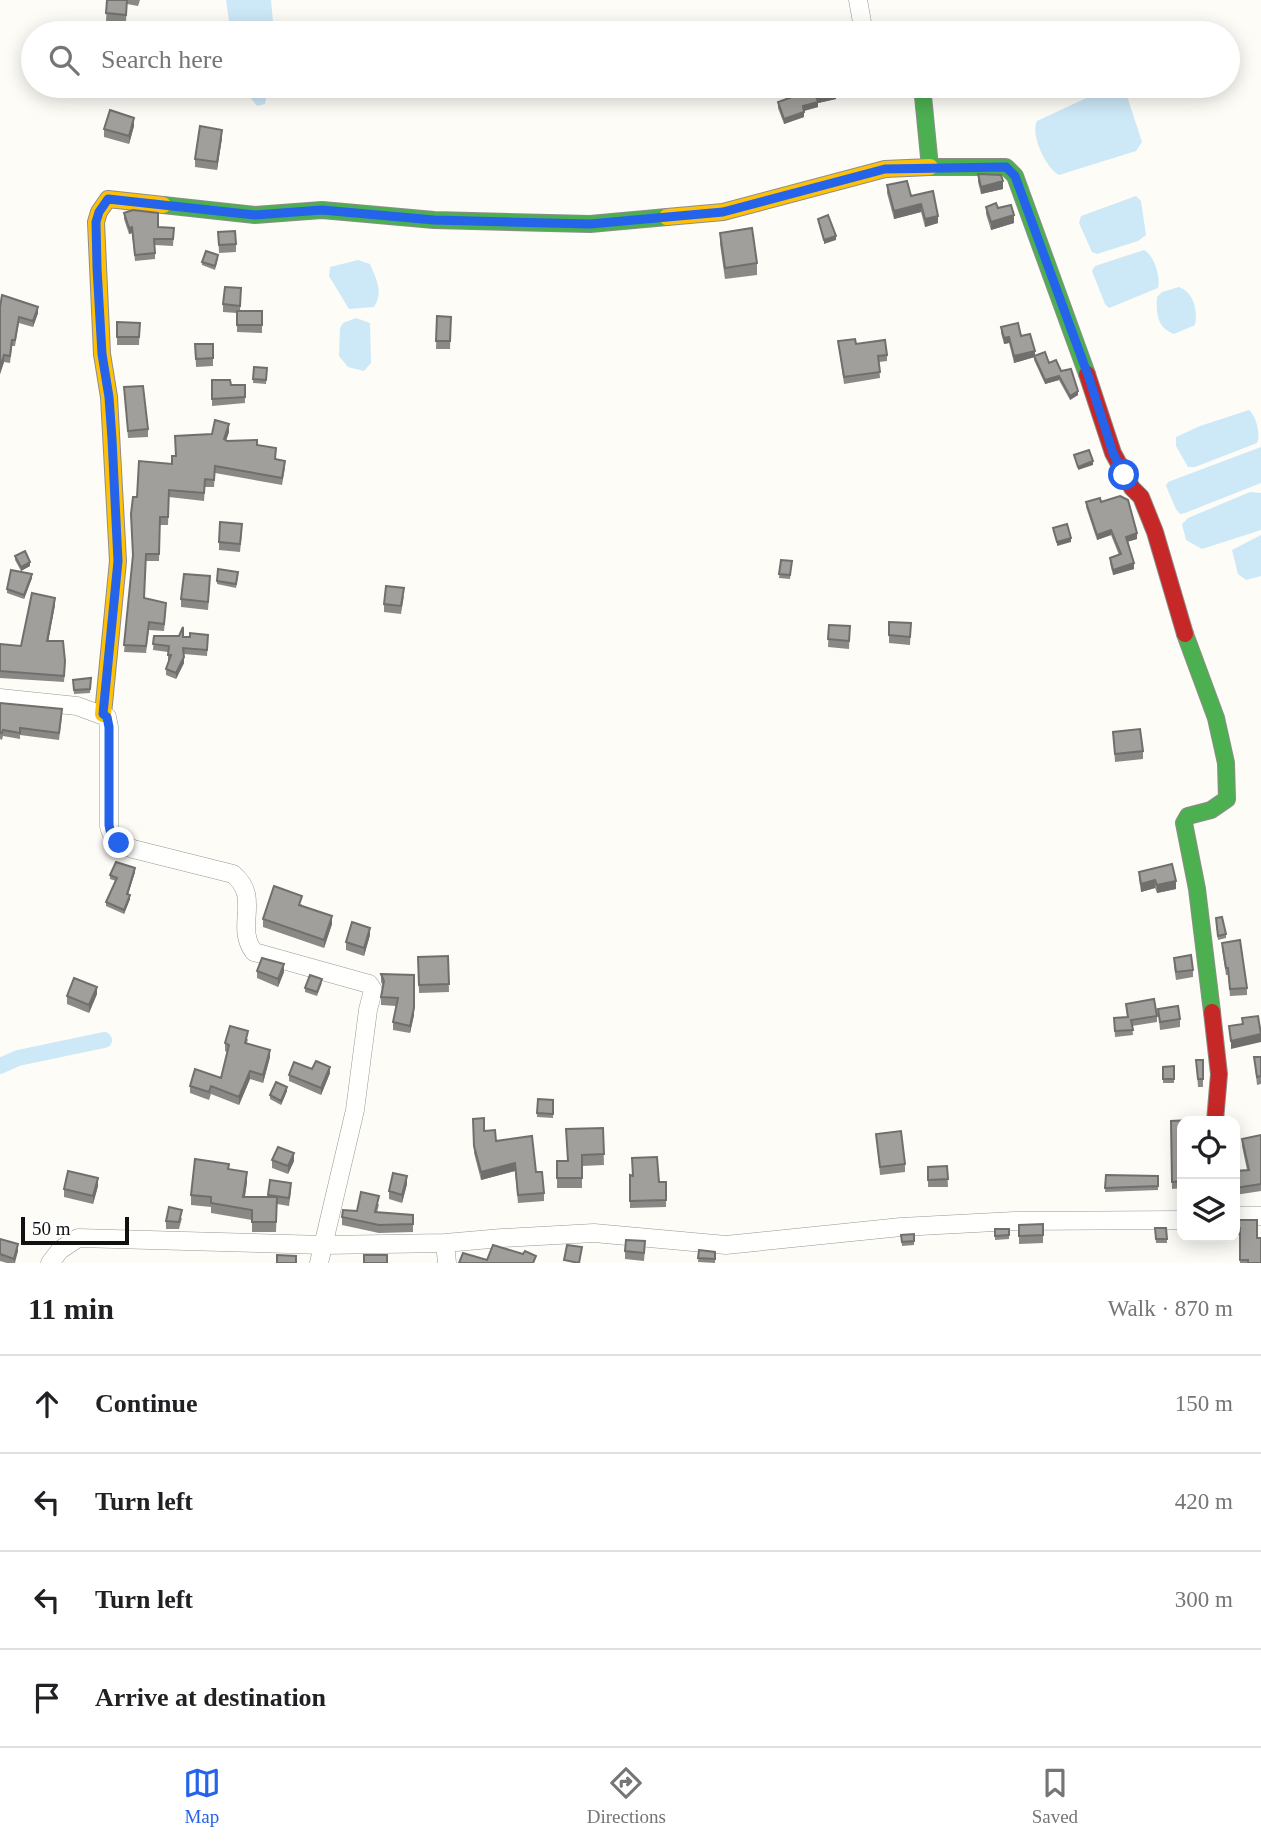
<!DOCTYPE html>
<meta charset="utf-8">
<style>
:root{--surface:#fff;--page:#f2f2f2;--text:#202124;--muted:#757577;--line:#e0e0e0;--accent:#2563eb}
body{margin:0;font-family:Georgia,serif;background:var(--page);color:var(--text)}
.controls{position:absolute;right:21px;bottom:21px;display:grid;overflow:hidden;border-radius:14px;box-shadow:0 4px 18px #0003}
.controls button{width:63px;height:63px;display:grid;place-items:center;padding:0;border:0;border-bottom:2px solid var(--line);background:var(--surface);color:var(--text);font:35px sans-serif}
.scale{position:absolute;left:21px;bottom:18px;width:108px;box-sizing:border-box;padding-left:7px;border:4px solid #111;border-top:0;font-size:19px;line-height:24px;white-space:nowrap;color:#111;-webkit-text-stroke:5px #fff;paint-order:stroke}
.stop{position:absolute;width:21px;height:21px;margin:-16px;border:5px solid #2563eb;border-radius:50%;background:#fff}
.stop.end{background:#2563eb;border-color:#fff;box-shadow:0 2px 7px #0008}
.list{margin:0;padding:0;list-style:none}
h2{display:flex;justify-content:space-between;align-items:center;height:91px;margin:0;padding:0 28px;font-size:30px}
h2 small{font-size:23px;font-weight:400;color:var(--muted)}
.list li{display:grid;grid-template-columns:46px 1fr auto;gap:21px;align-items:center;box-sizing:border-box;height:98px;padding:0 28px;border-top:2px solid var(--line)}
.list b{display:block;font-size:26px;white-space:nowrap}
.list em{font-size:23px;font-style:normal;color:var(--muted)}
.icon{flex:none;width:38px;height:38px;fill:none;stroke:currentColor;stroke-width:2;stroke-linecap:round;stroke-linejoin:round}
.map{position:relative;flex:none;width:1261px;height:1263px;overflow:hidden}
.search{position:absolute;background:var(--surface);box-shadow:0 4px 18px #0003;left:21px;right:21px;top:21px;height:77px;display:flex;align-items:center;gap:18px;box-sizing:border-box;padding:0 24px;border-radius:38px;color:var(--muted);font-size:26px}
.sheet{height:483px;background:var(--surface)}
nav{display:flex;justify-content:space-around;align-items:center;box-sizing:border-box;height:98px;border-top:2px solid var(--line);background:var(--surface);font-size:19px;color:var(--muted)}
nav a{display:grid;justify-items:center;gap:4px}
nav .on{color:var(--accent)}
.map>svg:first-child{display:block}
.water{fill:#cde8f7}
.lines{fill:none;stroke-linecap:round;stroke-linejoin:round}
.canal{stroke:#cde8f7;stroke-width:16}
.street-casing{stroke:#979795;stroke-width:19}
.fast-casing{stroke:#8e8d8b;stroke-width:18}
.slow-casing{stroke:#8e8d8b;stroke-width:18}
.jam-casing{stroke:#8e8d8b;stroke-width:18}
.street{stroke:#fffffe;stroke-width:18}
.fast{stroke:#4caf50;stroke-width:16}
.slow{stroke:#ffc107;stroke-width:16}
.jam{stroke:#c62828;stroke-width:16}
.wall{fill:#8a8986}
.shaded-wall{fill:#716f6d}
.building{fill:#a19f9c;stroke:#716f6d;stroke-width:2}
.route{stroke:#2563eb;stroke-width:9}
</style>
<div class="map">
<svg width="1261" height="1263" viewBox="0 0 1261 1263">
<rect width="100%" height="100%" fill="#fdfcf7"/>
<path class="water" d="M226 0H271L273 22 269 25 237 29 229 21Z
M250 86 268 87 265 104 257 106 250 97Z
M1112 86H1118L1127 96 1142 142 1136 151 1059 175C1046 168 1030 135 1037 121Z
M1136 196 1141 201 1146 235 1138 241 1097 254 1092 252 1079 223 1081 216Z
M1144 250C1154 255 1161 277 1158 288L1109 308 1105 304 1092 271 1095 266Z
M358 260 370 264C376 279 384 292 374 307L349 309 329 276 330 267Z
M1179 287C1194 292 1198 311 1195 325L1174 334C1157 328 1156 313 1157 297L1162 292Z
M356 318 370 323 371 363 364 371 348 367 339 356 340 328 343 323Z
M1249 410C1256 416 1261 434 1257 443L1195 467H1188L1176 446V437L1200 426Z
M1261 447V483L1185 513 1180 514 1176 509 1166 486 1168 482Z
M1250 492 1261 493V530L1202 549 1186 540 1182 524 1188 518Z
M1261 535V576L1246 580 1238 574 1232 550Z"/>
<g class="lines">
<path class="canal" d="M0 1066 18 1058 104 1040"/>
<defs>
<path id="street" d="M858 0 864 33
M0 698 77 706 107 717 109 727V826C112 840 120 844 133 849L233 874C262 898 234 926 254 952L369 984 373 990 368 1010 355 1110 319 1263
M1235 1216H1261
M50 1263 60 1250 78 1238 324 1245 445 1243
M447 1263 445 1243 502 1238 594 1233 726 1245 901 1227 1014 1221 1182 1220"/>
<path id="fast" d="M922 86 930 167H1006L1015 176 1087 374
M163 205 255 215 322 210 434 220 590 224 667 217
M1185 634 1216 718 1226 763 1227 799 1211 810 1188 816 1184 823 1197 889 1212 1012"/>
<path id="slow" d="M667 217 723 212 885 169 930 167
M103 714 118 561 109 397 102 354 96 222 99 212 108 199 163 205"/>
<path id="jam" d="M1087 374 1113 453 1132 488 1141 497 1155 532 1185 634
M1212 1012 1219 1074 1215 1121"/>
</defs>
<use href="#street" class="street-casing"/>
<use href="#fast" class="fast-casing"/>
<use href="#slow" class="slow-casing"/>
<use href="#jam" class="jam-casing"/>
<use href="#street" class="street"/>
<use href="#fast" class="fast"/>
<use href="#slow" class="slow"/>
<use href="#jam" class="jam"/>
</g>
<path class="wall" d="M107 0H140L138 6 127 4 126 22 106 21Z
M802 89 836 99 818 103V107L804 111V117L784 124 778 108V102L802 94Z
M134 126 129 144 104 137V129Z
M222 138 217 170 195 167V159Z
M978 174 1003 189 981 194 978 182Z
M887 185 911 196 938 223 925 227 921 212 894 219 887 193Z
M986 207 998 208 1014 223 991 230 986 214Z
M124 213 158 227 174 228 173 246 155 245V259L135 261 132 233 129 234 124 219Z
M218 232 236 244V252L219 253Z
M720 233 757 263V275L725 279 720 244Z
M218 259 215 270 202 265V262Z
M241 296 240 311H262V333L237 332V313L223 312V304Z
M0 307 38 313 33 327 19 323 15 346H12L10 363 4 362 0 374Z
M437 316 451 317 450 349H436Z
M117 322 140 323 139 345H117Z
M1001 327 1021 336 1035 356 1049 363 1061 371 1078 395 1070 400 1059 380 1045 384 1034 360V357L1014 363 1009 343 1004 344 1001 333Z
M838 341 856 344 887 355V361L879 362 880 378 844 384Z
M195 344H213V366L196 367Z
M254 367 267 368 266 384 253 383Z
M212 380 231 385H245V403L212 406Z
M124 387 148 429V437L128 438Z
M229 432 226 440 257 445 276 459 285 468 282 485 215 473 214 487H205L204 501 169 497 168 525H160L159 561H146L144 598 166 610 164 631 149 630 146 653 124 652 133 557 137 497 172 464 175 456 212 434Z
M1086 502 1137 539 1127 542 1134 569 1113 575 1110 563V558L1119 555 1111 535 1097 540 1086 507Z
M242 532 240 552 219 550V542Z
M15 556 30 566 21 571 15 560Z
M781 560 792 561 790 579 779 578Z
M238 576 236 588 217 584V581Z
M32 578 24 599 7 593V589Z
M210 584 208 610 181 607V599Z
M404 596 401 614 384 612V604Z
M55 605 48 641 65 668 64 682 0 678V644L21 646Z
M889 622 911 623 910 645 889 643Z
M829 625 850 626 849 649 828 647Z
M154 636 183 637 208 641 207 656 184 654V663L176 679 166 675V669L169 661H168V652L153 650Z
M91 678 90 693 74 694 73 680Z
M0 703 62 716 59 740 20 735V739L3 736 2 740 0 739Z
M1113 732 1143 751V759L1115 762Z
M135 872 128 894 130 899 124 914 106 906V902L116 881 110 879V875Z
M1139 872 1176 889 1157 893 1155 888 1141 892 1139 879Z
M302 904 301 906 332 924 324 948 263 927V919Z
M1216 922 1226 934V938L1218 940Z
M370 935 364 956 346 950V942Z
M1222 943 1247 988V995L1230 996 1228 975H1226L1222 949Z
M448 956 449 992 419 993 418 957Z
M1174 958 1193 970V977L1176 980 1174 966Z
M257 971 284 972 278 987 257 978Z
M381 974 414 1015 410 1033 393 1030V1022L396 1006 381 1005V997L383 986 381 982Z
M322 983 317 996 305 992V988Z
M97 994 89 1013 67 1004V996Z
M1126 1004 1157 1016V1022L1132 1026 1133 1035 1115 1037 1114 1018 1127 1017Z
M1158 1009 1180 1019V1027L1160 1030Z
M248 1039 247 1043 270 1057 263 1083 250 1079 239 1105 211 1094 209 1100 190 1093V1086L221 1078 227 1052 225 1051V1043Z
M1254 1057H1261V1084L1257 1085Z
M1196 1060H1203V1087H1198Z
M1174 1066V1083H1163V1067Z
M312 1069 330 1073 321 1095 289 1081V1075Z
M287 1091 281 1105 270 1099V1095Z
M538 1099 553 1100V1118L537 1117Z
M473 1119 496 1141 536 1172 544 1193V1201L518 1203 515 1171 481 1180 474 1153Z
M1171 1121H1182V1188L1172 1189Z
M603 1128 604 1165 582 1166V1188H557V1161H567Z
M876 1134 905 1164V1172L880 1175Z
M1261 1135V1191L1235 1195V1171L1247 1170 1242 1146V1139Z
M272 1160 294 1161 288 1174 272 1168Z
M947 1166 948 1187H928V1167Z
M229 1169 247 1182 245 1197H268L270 1180 291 1191 289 1206 277 1204 276 1232H252V1220L211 1213V1207L191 1205V1195Z
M630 1175 659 1182H666V1207L630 1208Z
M1106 1175 1158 1176V1190L1105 1192Z
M407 1184 402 1203 389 1199V1191Z
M98 1186 93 1204 64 1197V1189Z
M379 1204 377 1213 413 1215V1232L379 1233 342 1225V1217L357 1211Z
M182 1218 179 1229H166V1221Z
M1235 1220 1257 1238 1261 1263H1240V1235H1235Z
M1043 1224V1243L1019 1244V1225Z
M1155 1228H1166L1167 1243H1156Z
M995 1229H1009V1239L995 1240Z
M914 1234V1245L902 1246 901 1235Z
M0 1239 18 1251 15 1263H7L0 1261Z
M645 1249 644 1261 625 1259V1251Z
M699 1250 715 1252V1263L698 1262Z"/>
<path class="shaded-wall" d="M836 94V99L818 103V107L803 111V106L817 99Z
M804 112V117L784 124V119Z
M134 118V126L129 144V136Z
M222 130V138L217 170V162Z
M1003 181V189L981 194V187Z
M921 204V212L894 219V211Z
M1014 215V223L991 230V222Z
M938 216V223L925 227V219Z
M132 227V233L129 234V228Z
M836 236V240L824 244V240Z
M38 307V313L33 327V321Z
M1009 337V343L1004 344V338Z
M1035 351V357L1014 363V356Z
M4 355V362L0 374V368Z
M1059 376V380L1045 384V380Z
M1078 391V395L1070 400V396Z
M229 424V432L224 447V439Z
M1093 461V465L1078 470V467Z
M1111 530V535L1097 540V535Z
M1137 533V539L1126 542V537Z
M1071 538V542L1057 546V542Z
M30 562V566L21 571V567Z
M1134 563V569L1113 575V570Z
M32 574V578L24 599V595Z
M55 598V605L47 648V641Z
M184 657V663L176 679V673Z
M135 868V872L127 898V894Z
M1155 880V888L1141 892V884Z
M1176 881V889L1157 893V885Z
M130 895V899L124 914V910Z
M332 916V924L324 948V940Z
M370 928V935L364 956V948Z
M284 964V972L278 987V979Z
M414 975V1015L410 1033V1026Z
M97 987V994L89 1013V1005Z
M1261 1034V1042L1231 1049V1041Z
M270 1050V1057L263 1083V1075Z
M330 1067V1073L321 1095V1088Z
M250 1071V1079L239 1105V1097Z
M287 1087V1091L281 1105V1101Z
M294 1153V1161L288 1174V1166Z
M515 1163V1171L481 1180V1172Z
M247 1172V1182L243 1207V1197Z
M407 1176V1184L402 1203V1195Z
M98 1178V1186L93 1204V1196Z
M18 1244V1251L14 1263V1259Z"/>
<path class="building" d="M107 0H127L126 15 106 13Z
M814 86H834L836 94 817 99 818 102 803 106 804 112 784 119 778 102 803 93 802 89Z
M110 110 134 118 129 136 104 129Z
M200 126 222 130 217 162 195 159Z
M978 174 1001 175 1003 181 981 187Z
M907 181 911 196 933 191 938 216 925 219 921 204 894 211 887 185Z
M996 203 998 208 1011 205 1014 215 991 222 986 207Z
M133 210 158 213V227L174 228 173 239H154L155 253 135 255 132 227 129 228 124 213Z
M828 215 836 236 824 240 818 219Z
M752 228 757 263 725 268 720 233Z
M235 231 236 244 219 245 218 232Z
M206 251 218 255 215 266 202 262Z
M225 287 241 288 240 306 223 304Z
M2 295 38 307 33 321 19 317 15 340H12L10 356 4 355 0 368V307Z
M237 311H262V325H237Z
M437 316 451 317 450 341H436Z
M117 322 140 323 139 337H117Z
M1018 323 1021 336 1030 334 1035 351 1014 356 1009 337 1004 338 1001 327Z
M855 339 856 344 885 340 887 355 878 356 880 372 844 377 838 341Z
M195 344H213V358L196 359Z
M1045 352 1049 363 1056 360 1061 371 1071 369 1078 391 1070 396 1059 376 1045 380 1034 356Z
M254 367 267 368 266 380 253 379Z
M212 380H230L231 385H245V397L212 399Z
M143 386 148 429 128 431 124 387Z
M215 420 229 424 224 439 227 441 257 440V445L276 448 275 459 285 461 282 478 215 466 214 480 205 479 204 493 169 490 168 517H160L159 554H146L144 598 166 603 164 624 149 622 146 646 124 645 133 555 131 514 133 497H137L139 461 172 464V456H176L175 436 212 434Z
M1089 450 1093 461 1078 467 1074 455Z
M1120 496 1128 500 1137 533 1126 537 1134 563 1113 570 1110 558 1121 554 1111 530 1097 535 1086 502 1100 498 1101 502Z
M220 522 242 524 240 544 219 542Z
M1067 524 1071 538 1057 542 1053 528Z
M25 551 30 562 21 567 15 556Z
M781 560 792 561 790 575 779 574Z
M218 569 238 572 236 584 217 581Z
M11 570 32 574 24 595 7 589Z
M184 574 210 576 208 602 181 599Z
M386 586 404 588 401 606 384 604Z
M32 593 55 598 47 641H63L65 661 64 676 0 671V644L21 646Z
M889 622 911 623 910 637 889 635Z
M829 625 850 626 849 641 828 639Z
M183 627V637H190V633L208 635 207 650 183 648 184 657 176 673 166 669 171 655H168L169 646 153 644 154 636H179Z
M91 678 90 689 74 690 73 680Z
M0 703 62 709 59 733 20 728V733L3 730 2 733H0Z
M1140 729 1143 751 1115 754 1113 732Z
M116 862 135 868 127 894 130 895 124 910 106 902 117 878 110 875Z
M1172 864 1176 881 1157 885 1155 880 1141 884 1139 872Z
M274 886 302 896 299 905 332 916 324 940 263 919Z
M1222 917 1226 934 1218 936 1216 918Z
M352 922 370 928 364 948 346 942Z
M1240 940 1247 988 1230 989 1228 968H1226L1222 943Z
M1191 955 1193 970 1176 972 1174 958Z
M448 956 449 984 419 985 418 957Z
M262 958 284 964 278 979 257 971Z
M381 974 414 975V1008L410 1026 393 1022 398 998 381 997 384 981Z
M310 975 322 979 317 992 305 988Z
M74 978 97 987 89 1005 67 996Z
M1154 999 1157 1016 1131 1020 1133 1030 1115 1031 1114 1018 1128 1017 1126 1004Z
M1178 1006 1180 1019 1160 1022 1158 1009Z
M1258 1016 1261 1034 1231 1041 1229 1026 1243 1024 1242 1018Z
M230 1026 248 1031 245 1043 270 1050 263 1075 250 1071 239 1097 211 1086 209 1092 190 1086 195 1069 221 1078 229 1045 225 1043Z
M1254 1057H1261V1076L1257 1077Z
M1196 1060H1203V1079H1198Z
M316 1061 330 1067 321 1088 289 1075 294 1062 312 1069Z
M1174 1066V1079H1163V1067Z
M276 1082 287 1087 281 1101 270 1095Z
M538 1099 553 1100V1114L537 1113Z
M484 1118V1131L495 1130 496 1141 532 1136 536 1172H542L544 1193 518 1195 515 1163 481 1172 474 1146 473 1119Z
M1192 1120 1193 1121H1182V1181L1172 1182 1171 1121Z
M603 1128 604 1154 582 1155V1178H557V1161H568L566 1129Z
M901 1131 905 1164 880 1167 876 1134Z
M1261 1135V1184L1235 1188V1171L1249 1170 1242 1139Z
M278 1147 294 1153 288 1166 272 1160Z
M657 1157 659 1182H666V1200L630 1201V1175L633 1176 632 1158Z
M195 1159 229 1164 228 1169 247 1172 243 1197H277L276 1222H252V1210L211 1203V1197L191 1195Z
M947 1166 948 1179 928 1180V1167Z
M68 1171 98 1178 93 1196 64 1189Z
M393 1173 407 1176 402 1195 389 1191Z
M1106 1175 1158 1176V1186L1105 1188Z
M270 1180 291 1183 289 1198 268 1195Z
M361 1192 379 1196 375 1212 413 1215V1224L379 1225 342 1217 343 1210 357 1211Z
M169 1207 182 1210 179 1222 166 1221Z
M1235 1220H1257V1238H1261V1263H1248V1260H1240V1228H1235Z
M1043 1224V1235L1019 1236V1225Z
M1155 1228H1166L1167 1239H1156Z
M995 1229H1009V1235L995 1236Z
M914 1234V1241L902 1242 901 1235Z
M0 1239 18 1244 14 1259 0 1254Z
M626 1240 645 1241 644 1253 625 1251Z
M493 1245 523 1254 525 1251 536 1256 533 1263H459L463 1253 487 1260Z
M567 1245 582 1247 579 1263 564 1260Z
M699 1250 715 1252V1259L698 1258Z
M277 1255 296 1256V1263H277Z
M364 1255H387V1263H364Z"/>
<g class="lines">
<path class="route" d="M119 843 111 835 109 825V727L107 717 103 714 118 561 112 439 109 397 102 354 97 268 96 222 99 212 108 199 255 215 322 210 434 220 590 224 723 212 885 169 1006 167 1015 176 1089 378 1113 453 1124 475"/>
</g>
</svg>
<div class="controls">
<button><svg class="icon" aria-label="locate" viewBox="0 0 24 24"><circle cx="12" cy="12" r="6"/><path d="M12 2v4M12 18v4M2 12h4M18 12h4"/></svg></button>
<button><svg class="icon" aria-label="layers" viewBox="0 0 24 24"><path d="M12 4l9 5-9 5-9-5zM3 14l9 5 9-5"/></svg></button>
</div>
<div class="scale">50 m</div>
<div class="stop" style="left:1124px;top:475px"></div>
<div class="stop end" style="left:119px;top:843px"></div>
<div class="search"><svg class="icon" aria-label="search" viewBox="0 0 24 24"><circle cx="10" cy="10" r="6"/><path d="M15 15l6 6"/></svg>Search here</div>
</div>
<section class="sheet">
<h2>11 min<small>Walk · 870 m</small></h2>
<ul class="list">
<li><svg class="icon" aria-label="ahead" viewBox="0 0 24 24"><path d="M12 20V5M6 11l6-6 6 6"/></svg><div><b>Continue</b></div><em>150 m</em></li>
<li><svg class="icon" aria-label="left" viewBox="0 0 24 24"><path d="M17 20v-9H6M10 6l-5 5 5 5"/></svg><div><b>Turn left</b></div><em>420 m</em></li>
<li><svg class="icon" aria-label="left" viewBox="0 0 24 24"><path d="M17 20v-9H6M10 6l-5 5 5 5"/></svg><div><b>Turn left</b></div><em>300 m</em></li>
<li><svg class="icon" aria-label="arrive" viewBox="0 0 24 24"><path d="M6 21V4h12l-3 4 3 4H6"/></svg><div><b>Arrive at destination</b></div></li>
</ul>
</section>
<nav>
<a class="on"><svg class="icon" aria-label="map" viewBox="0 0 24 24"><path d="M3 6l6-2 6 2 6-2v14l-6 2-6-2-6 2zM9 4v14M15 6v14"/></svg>Map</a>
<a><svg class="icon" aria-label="directions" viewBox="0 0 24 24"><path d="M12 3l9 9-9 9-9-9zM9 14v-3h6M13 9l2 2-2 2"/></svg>Directions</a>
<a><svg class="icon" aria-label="saved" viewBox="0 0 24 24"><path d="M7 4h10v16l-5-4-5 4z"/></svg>Saved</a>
</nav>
